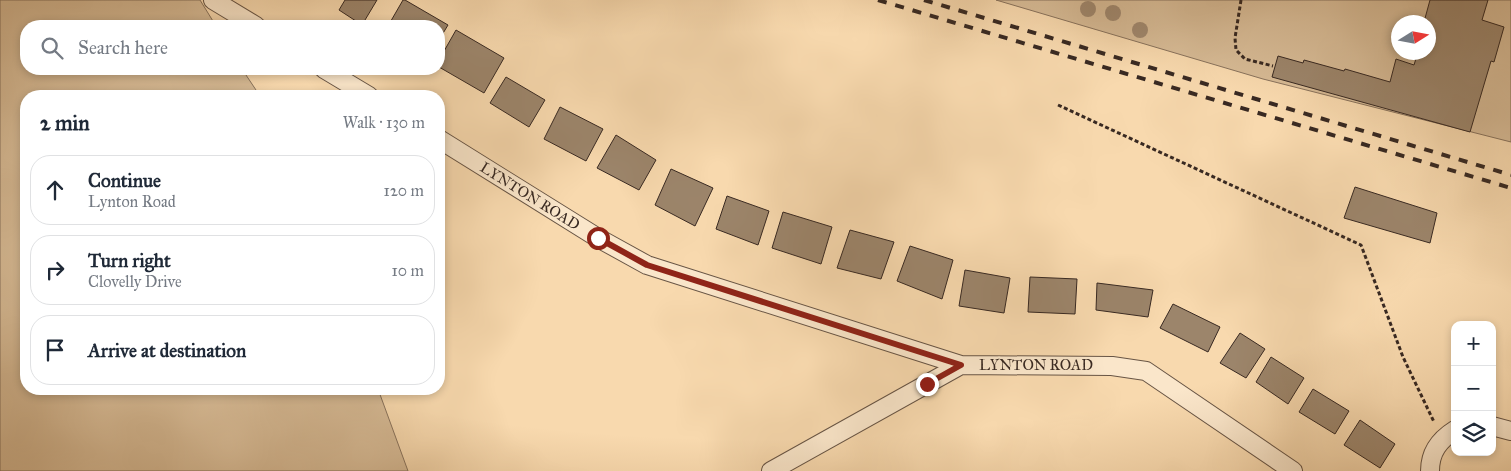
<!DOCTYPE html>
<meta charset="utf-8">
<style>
:root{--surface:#fff;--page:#f2f2f3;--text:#1f2937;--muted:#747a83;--line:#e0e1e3}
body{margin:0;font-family:"IM FELL Great Primer",serif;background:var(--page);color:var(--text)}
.controls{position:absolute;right:15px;bottom:15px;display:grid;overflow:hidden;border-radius:10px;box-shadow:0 2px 8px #0003}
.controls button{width:45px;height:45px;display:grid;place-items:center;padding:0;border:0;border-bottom:1px solid var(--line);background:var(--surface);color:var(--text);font:25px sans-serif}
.compass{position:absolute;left:1391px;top:15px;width:45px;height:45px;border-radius:50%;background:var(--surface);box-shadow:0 2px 8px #0003;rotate:79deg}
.stop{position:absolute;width:15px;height:15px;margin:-11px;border:4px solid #8f2418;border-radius:50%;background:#fff}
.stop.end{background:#8f2418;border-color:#fff;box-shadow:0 1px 5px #0008}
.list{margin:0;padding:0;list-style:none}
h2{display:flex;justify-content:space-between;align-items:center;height:65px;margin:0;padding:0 20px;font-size:21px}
h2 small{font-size:16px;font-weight:400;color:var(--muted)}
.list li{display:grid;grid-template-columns:32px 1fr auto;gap:15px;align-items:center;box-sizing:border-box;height:70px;margin:0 10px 10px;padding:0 10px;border:1px solid var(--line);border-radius:20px}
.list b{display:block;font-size:19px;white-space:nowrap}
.list p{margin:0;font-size:16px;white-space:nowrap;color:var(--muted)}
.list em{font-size:16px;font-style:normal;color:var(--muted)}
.icon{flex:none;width:28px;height:28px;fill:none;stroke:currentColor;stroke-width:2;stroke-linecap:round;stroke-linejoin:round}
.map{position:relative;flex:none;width:1511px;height:471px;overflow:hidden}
.search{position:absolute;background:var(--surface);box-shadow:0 2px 8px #0003;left:20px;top:20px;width:425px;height:55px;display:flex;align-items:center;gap:12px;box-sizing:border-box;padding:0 18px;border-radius:20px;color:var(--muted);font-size:19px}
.panel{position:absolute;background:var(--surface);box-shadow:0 2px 8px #0003;left:20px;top:90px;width:425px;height:305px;border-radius:20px}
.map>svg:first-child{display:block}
.green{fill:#d7bb96;stroke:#88725c;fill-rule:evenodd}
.building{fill:#9c856b;stroke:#382922}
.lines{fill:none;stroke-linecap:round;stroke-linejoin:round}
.street-casing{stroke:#685545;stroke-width:20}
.path{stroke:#382922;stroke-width:3;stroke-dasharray:4 2.5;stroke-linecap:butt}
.street{stroke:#fae6ca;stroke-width:18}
.rail{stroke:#382922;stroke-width:4;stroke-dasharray:9 9;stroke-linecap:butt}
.tree{fill:#a0886e}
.route{stroke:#8f2418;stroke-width:6}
.labels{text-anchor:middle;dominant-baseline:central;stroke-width:4;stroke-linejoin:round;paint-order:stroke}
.street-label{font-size:15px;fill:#382922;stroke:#fae6ca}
</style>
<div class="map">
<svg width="1511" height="471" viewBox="0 0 1511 471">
<rect width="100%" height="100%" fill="#f8d9ae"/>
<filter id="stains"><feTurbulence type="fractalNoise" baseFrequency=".004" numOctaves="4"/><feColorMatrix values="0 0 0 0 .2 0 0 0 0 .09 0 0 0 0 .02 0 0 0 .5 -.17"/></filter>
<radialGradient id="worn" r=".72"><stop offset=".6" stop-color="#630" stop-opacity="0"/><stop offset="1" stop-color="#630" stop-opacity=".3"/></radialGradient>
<path class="green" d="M0 0H200L216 26H26V69H242L260 96H26V389H378L408 471H0Z
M996 0H1511V142L1263 79ZM1398 22H1428V52H1398Z"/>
<path class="building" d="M345 0H377L362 25 339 10Z
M403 0H405L448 25 439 40V26H388Z
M1430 0H1488L1482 20 1504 27 1494 62 1491 61 1470 132 1272 77 1278 56 1303 63 1304 60 1344 71 1345 69 1390 82 1396 59 1414 65 1418 52H1428V22H1424Z
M456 30 504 58 484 93 439 67V60Z
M506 77 545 100 529 127 490 103Z
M560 107 603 129 586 161 544 139Z
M616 135 656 160 639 190 597 168Z
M671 169 713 188 695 226 655 205Z
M1355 187 1437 213 1430 243 1344 218Z
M727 196 769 211 758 245 716 229Z
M783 212 832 227 821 264 772 248Z
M850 230 894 242 881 279 837 268Z
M910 246 953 260 942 299 897 281Z
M965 270 1010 278 1004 313 959 306Z
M1030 277 1077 279 1075 314 1028 312Z
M1097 283 1153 290 1148 317 1096 310Z
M1173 304 1220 327 1208 352 1160 328Z
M1240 333 1265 349 1246 378 1220 363Z
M1271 357 1304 378 1288 404 1256 382Z
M1313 389 1349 411 1335 434 1299 412Z
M1360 420 1395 444 1380 468 1344 445Z"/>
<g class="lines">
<defs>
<path id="street" d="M213 0 256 26
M324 69 369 96
M439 139 598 238 647 265 961 365 1112 366 1146 371 1293 471
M1492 426 1511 431
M771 471 961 365
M1430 471C1430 452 1439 440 1455 430"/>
</defs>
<use href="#street" class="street-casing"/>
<path class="path" d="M1241 0 1235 38 1236 50 1245 59 1273 66
M1058 105 1361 245 1403 357 1434 422"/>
<use href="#street" class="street"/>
<path class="rail" d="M878 0 1511 188
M924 0 1511 175"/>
</g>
<g class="tree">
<circle cx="1088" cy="9" r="8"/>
<circle cx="1113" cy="13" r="8"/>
<circle cx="1140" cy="30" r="8"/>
</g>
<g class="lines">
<path class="route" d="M598 238 647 265 961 365 927 384"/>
</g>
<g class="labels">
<g class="street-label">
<text transform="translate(530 196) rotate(32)">LYNTON ROAD</text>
<text x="1036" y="365">LYNTON ROAD</text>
</g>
</g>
<rect width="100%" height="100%" filter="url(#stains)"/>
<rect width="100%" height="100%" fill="url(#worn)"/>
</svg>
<div class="controls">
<button>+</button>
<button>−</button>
<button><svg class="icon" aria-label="layers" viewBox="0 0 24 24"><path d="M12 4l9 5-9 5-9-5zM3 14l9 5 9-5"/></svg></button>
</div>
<svg class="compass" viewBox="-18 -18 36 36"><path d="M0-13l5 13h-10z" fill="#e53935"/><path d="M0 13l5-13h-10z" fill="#747a83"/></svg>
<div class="stop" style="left:598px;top:238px"></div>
<div class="stop end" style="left:927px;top:384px"></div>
<div class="search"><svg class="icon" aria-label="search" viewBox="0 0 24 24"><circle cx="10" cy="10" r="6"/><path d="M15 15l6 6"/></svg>Search here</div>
<section class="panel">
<h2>2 min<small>Walk · 130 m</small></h2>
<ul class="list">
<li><svg class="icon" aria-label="ahead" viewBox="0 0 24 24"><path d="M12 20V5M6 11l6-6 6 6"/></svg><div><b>Continue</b><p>Lynton Road</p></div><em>120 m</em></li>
<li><svg class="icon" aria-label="right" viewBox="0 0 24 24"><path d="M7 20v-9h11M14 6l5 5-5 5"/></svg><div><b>Turn right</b><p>Clovelly Drive</p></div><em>10 m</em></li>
<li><svg class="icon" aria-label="arrive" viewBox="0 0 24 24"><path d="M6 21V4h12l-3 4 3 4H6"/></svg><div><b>Arrive at destination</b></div></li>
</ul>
</section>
</div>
